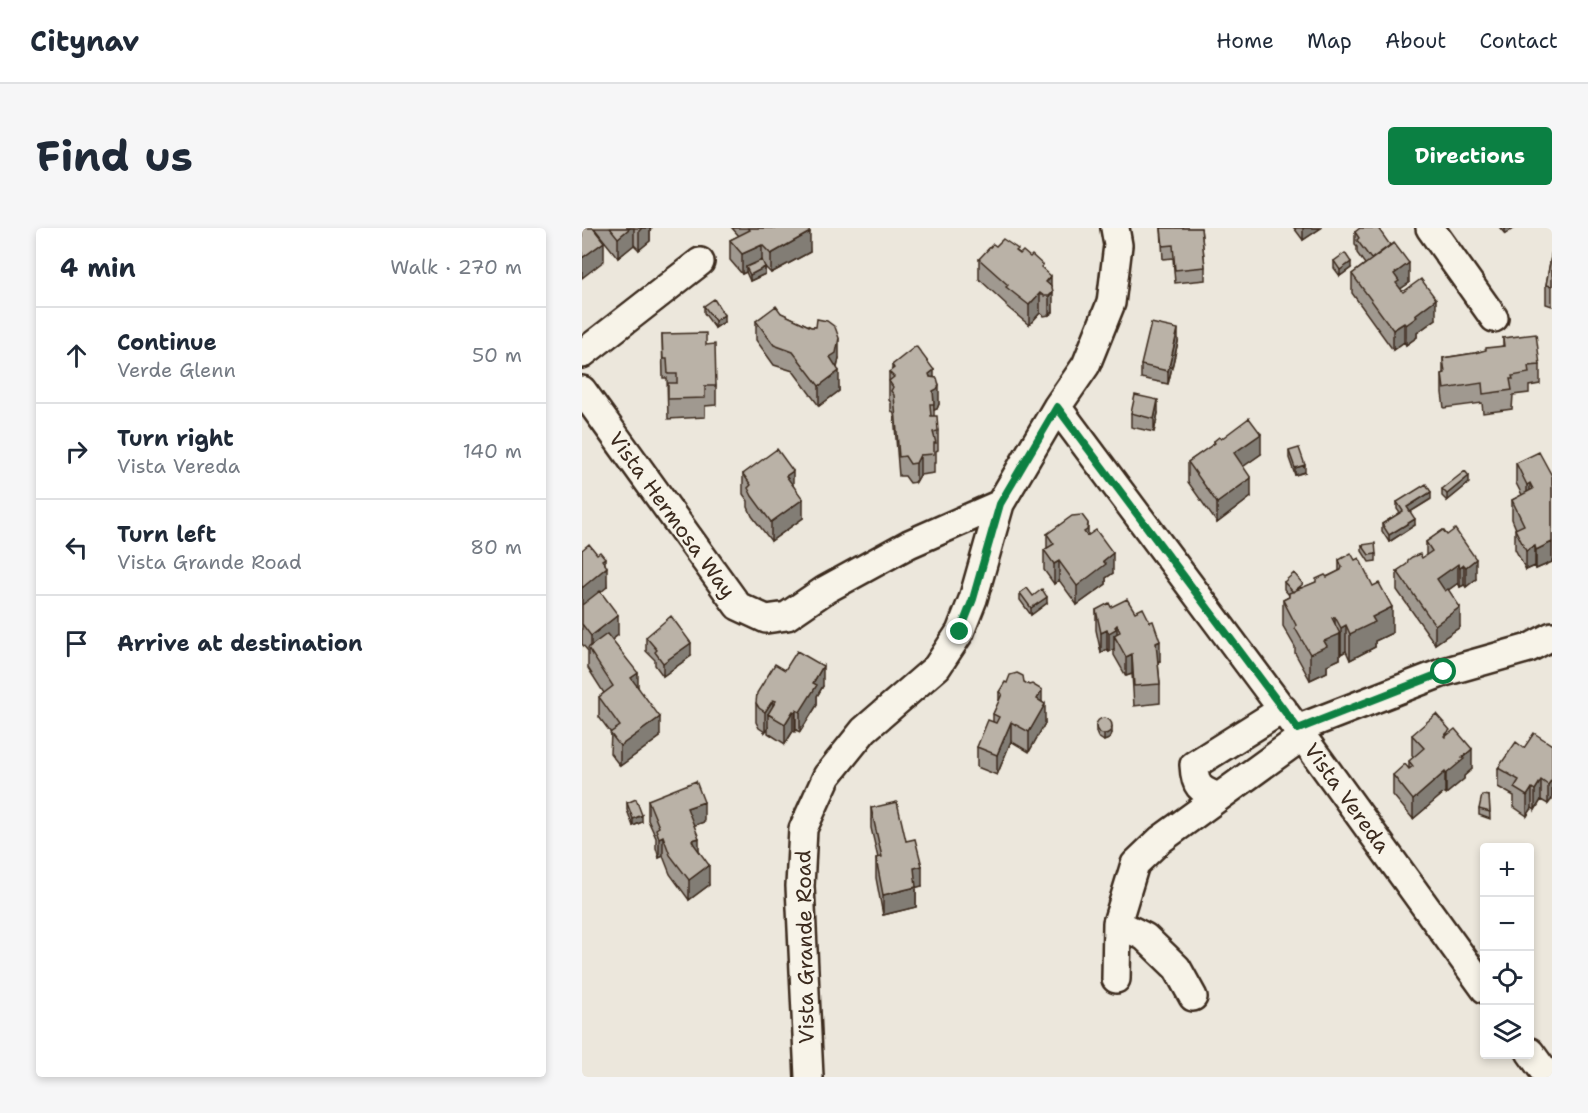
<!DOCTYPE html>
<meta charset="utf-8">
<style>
:root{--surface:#fff;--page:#f6f6f7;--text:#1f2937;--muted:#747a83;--line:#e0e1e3;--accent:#0b8043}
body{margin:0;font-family:"Shantell Sans",sans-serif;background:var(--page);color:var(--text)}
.controls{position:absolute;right:18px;bottom:18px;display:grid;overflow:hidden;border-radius:6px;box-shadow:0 3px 9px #0003}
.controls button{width:54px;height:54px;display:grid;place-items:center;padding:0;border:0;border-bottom:2px solid var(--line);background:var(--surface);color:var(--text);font:30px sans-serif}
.stop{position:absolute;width:18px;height:18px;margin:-14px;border:4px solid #0b8043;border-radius:50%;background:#fff}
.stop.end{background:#0b8043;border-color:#fff;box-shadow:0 2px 6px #0008}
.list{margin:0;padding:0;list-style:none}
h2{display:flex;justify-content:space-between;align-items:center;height:78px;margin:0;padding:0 24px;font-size:26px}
h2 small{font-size:20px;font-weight:400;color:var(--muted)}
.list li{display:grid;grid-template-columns:39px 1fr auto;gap:18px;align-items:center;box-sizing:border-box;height:96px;padding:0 24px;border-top:2px solid var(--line)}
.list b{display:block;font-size:22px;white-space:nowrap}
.list p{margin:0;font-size:20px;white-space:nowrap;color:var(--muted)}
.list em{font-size:20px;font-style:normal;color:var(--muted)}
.icon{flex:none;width:33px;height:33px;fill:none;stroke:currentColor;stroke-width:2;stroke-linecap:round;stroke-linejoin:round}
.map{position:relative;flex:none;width:970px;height:849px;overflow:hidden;border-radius:6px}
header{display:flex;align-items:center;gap:36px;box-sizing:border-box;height:84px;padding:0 30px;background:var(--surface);border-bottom:2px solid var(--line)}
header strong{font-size:28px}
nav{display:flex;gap:33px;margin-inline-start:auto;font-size:21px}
.intro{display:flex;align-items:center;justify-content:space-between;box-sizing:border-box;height:144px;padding:0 36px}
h1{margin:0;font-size:42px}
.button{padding:15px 27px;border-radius:6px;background:var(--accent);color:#fff;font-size:21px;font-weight:700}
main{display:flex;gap:36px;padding:0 36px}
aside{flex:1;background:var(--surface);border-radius:6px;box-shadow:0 3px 9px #0003}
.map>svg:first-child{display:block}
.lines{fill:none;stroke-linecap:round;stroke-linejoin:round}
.minor-casing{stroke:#3b2a1e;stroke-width:32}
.minor{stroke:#f7f3e8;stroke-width:27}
.wall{fill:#a09990;stroke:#3b2a1e;stroke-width:1.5}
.shaded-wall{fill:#827d75;stroke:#3b2a1e;stroke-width:1.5}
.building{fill:#bab2a7;stroke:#3b2a1e;stroke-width:1.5}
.route{stroke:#0b8043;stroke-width:8}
.labels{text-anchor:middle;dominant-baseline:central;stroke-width:4.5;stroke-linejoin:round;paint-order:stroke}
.street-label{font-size:21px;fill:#3b2a1e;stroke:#f7f3e8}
</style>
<header>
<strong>Citynav</strong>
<nav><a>Home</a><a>Map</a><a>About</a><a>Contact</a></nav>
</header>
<div class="intro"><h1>Find us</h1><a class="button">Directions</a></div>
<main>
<aside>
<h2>4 min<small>Walk · 270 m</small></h2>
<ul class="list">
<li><svg class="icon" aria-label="ahead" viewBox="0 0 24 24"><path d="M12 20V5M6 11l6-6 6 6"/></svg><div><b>Continue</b><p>Verde Glenn</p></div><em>50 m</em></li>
<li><svg class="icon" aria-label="right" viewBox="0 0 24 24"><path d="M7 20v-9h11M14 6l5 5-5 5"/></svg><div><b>Turn right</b><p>Vista Vereda</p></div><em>140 m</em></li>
<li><svg class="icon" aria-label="left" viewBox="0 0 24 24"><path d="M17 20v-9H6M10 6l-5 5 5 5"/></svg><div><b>Turn left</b><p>Vista Grande Road</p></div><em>80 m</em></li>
<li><svg class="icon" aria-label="arrive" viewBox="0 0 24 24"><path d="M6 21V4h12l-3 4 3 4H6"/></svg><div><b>Arrive at destination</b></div></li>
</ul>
</aside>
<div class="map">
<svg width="970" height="849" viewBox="0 0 970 849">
<rect width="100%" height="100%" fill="#ece7dc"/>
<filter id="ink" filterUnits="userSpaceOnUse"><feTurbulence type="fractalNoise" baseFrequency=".0167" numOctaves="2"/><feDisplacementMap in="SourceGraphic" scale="12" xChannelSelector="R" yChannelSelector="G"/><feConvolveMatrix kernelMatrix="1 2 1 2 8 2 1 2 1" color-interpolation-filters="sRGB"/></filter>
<g filter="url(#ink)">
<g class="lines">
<defs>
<path id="minor" d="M848 0 912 90
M0 126 118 34
M0 162 156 378 184 391 205 388 243 362 327 316 418 276
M475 179 715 501 903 761
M701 481 612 537C613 558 617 562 637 569L721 508
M715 501 862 444 947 420 970 408
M535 695 563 709 595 740 611 769
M534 751 535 695 553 636 578 612 637 569
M948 824 966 849
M227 849 218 658 221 601 245 548 282 502 355 439 378 404 391 371 418 276 475 179 504 137 529 75 536 17 533 0"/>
</defs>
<use href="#minor" class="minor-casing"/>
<use href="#minor" class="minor"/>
</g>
<path class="wall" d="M12 0H70L68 1V13L57 22 52 17 36 30Z
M150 0H225L228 24 189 45 183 39V46L168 53 164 44 160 46 148 32V12L157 8Z
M579 0H619L623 39V52L593 55 591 30 581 31Z
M712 0H739L721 12Z
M918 0H932L923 6Z
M773 4 827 55 818 61 821 64 854 91 835 105V109L824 117 822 114 811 122 770 65V46L783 36 775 25V19L773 17Z
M414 18 436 24 461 41 469 58 471 84 467 87 462 88 458 85 447 97 424 78V76L397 51V31Z
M970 23V78L964 76V57Z
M752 33 769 40 758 48 752 40Z
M122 78 142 94 133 100 122 85Z
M199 85 229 99H234L257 130 255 140 257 163 237 178 211 143 192 137 174 112V93Z
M80 106 124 117 134 158V177L123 178V189L86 191 85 150H81Z
M921 110 958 137V156L947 158V165L931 167 930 181 901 185 900 175 862 180 860 165V146L861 145V130L893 125 921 118Z
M596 114 586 156 559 150V137Z
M310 137 352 149 357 176 355 181 352 182V188L356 203V222L354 223V235H352V245L338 247 334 254 328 255 323 248H317L312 186 309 182V175L307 172V144L310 142Z
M549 185H576L572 204 549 199Z
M639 211 679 226 661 238 669 269 635 295 606 254V234L632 216V213Z
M707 223 723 244 713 247 707 230Z
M934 235 970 248V334L954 341 953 338 944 342 933 321V301H934L930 291V272L940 267 934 255Z
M161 246 211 257 221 290 189 313 170 288 166 279V273L161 266Z
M887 255 865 273 860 268V261Z
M849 271 828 284 833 297 807 314 800 303V296L818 285 815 281V274Z
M861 302 894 351 884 359 882 357 878 359 876 355 866 362 878 399 853 416 815 362V343L844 328V314Z
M465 306 506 308 531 345 524 350V356L495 377 477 352 472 356 462 342V322L465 321Z
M780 317 794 326V333L787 334 780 323Z
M0 322 23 336 25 359 18 364 36 407 30 412 56 459 78 509 38 538 28 525 29 505 17 489V469L22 465 6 440V423L0 416Z
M757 332 810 405 793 413V419L768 432 764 423 759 426 758 424V431L745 437V444L728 452 713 425V419L701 398V372L707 369V367L702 361V354L721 360 734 354 757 343Z
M438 365 451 368 465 375 449 387 438 372Z
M529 379 578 433 576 434 578 456V475L552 478 550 446 544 448 532 427V421L527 424 525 421 519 425 514 402V382Z
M64 409 109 428 81 448 73 437V432L64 423Z
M203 442 241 458 235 468V477L218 504 214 502 213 504 211 503 203 516 186 505V500L183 504 177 500 174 494V475Z
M442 454 460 474 463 495 447 524 429 513 415 547 395 539V519L411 494V486L417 474V464L425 455Z
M514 497 530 505 527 511 522 513 516 509 514 504Z
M868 506 890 541 882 548V551L864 566 863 564 831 591 811 567V547L827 541V533L832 529 830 527V507Z
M970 517V571L966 576 959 572 953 582 950 580 945 588 932 579V568L916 559V540L942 520Z
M907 568 908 591 897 587V581Z
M66 572 122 594 112 597 117 623 127 657 107 672 88 646 81 628 77 630 74 620V610L66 592Z
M45 575 60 594 51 598 45 582Z
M289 580 324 613 340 658 334 659V679L301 687 294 650V630H296L289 600Z"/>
<path class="shaded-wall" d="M48 0H52V17L36 30V10Z
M60 0H70L68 1V13L57 22V3Z
M721 0H739L721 12Z
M923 0H932L923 6Z
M228 4V24L189 45V26Z
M22 14V33L0 50V30Z
M180 17V37L164 39V44L160 46V26Z
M769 34V40L758 48V42Z
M827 35V55L817 62V72L812 46Z
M183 39V46L168 53V47Z
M469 48V66L471 64V84L467 87V68L464 54Z
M458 65V85L447 97V77Z
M854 71V91L835 105V109L824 117V97L833 87Z
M142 87V94L133 100V93Z
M822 95V114L811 122V102Z
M596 101V114L586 156V143Z
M257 110V130L254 144 248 129Z
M352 142V162L347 146Z
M257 143V163L237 178V158Z
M357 157V176L355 181 352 182 351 163Z
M576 172V185L572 204V191Z
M679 206V226L652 245V225Z
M338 227V247L334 254V235Z
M723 237V244L713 247V240Z
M211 243V263L204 248Z
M887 248V255L865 273V266Z
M669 250V269L635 295V275Z
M948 255V275L945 276V257Z
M849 264V271L825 286V279Z
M221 271V290L189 313V294Z
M833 291V297L807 314V307Z
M506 295V315L502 304Z
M970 314V334L954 341V322Z
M953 318V338L944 342V323Z
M531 325V345L524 350V356L495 377V358L521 333Z
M23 330V341L25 339V359L0 380V360L20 332Z
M894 331V351L884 359V339Z
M477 333V352L472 356V336Z
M876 336V355L855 370V351Z
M882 337V357L878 359V340Z
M465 369V375L449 387V380Z
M810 379V405L793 413V419L768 432V406L790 389Z
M878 379V399L853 416V397Z
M36 387V407L10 427 9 425V408Z
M753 389V408L758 406V431L745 437V444L728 452V426L750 390Z
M535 397V413L532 407V421L527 424V405Z
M764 397V423L759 426V400Z
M525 402V421L519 425V405Z
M578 413V433L574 434V415Z
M109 415V428L81 448V435Z
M550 426V446L544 448V429Z
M241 438V458L235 468V477L218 504V484L231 455Z
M56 445V464L49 450Z
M460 462V481L455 471Z
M191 472V489L186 486V500L183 504V484Z
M463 476V495L447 524V504Z
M214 482V502L213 504V484Z
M211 483V503L203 516V496Z
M78 489V509L38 538V518Z
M429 494V513L415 547V527Z
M530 499V505L527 511 522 513V506Z
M890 521V541L882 548V551L864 566V546Z
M863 544V564L831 591V572Z
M970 551V571L966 576V557Z
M959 552V572L953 582V562Z
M950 560V580L945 588V568Z
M122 574V594L105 600V580Z
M60 587V594L51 598V591Z
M81 608V628L77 630V610Z
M117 610V630L110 612Z
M127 637V657L107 672V652Z
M340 638V658L332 660V640Z
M334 659V679L301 687V667Z"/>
<path class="building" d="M0 0H11L22 14 0 30Z
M28 0H48L36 10Z
M166 0H225L228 4 189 26 180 17 160 26 148 12 168 2Z
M579 0H619L623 39 593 42 591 17 581 18Z
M778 0H796L808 17 789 31 775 12 777 10 773 4Z
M421 11 436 21 434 23 438 26 441 23 448 29 450 27 461 37 459 39 469 48 464 54 470 59 471 64 467 68H462L458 65 447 77 424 59 426 57 397 31 411 16 414 18Z
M812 15 827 35 812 46 817 53 814 55 821 64 839 51 854 71 833 87 835 89 824 97 822 95 811 102 770 46Z
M970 23V58L964 57Z
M763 25 769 34 758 42 752 33Z
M180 32 183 39 168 47 164 39Z
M132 71 142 87 133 93 122 78Z
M194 78 199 85 229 99H234L235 91 245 93 253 99 257 110 254 125 248 129 257 143 237 158 211 124 192 117 174 93Z
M569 95 596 101 586 143 559 137Z
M124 105V117L133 116 134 158H123V170L86 171V155H95V146H86L85 131H81L80 106Z
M954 106 958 137 946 138 947 145 930 148 931 151H928L930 162 901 166 900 155 862 161 860 146 863 145 861 130 893 125 904 122V120L922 118 921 110Z
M334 118 352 142 347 146 348 149 355 150 357 157 355 161 351 163 352 176H348L349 188H355L356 203 351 204 354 215H352V226L338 227 334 235 328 236 323 228 317 229 312 167 309 163 311 159 307 153 312 149 307 144 312 140 310 137Z
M553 167 576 172 572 191 549 185Z
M667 190 679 206 652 225 669 250 635 275 606 234 633 215 632 213 637 209 639 211Z
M717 220 723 237 713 240 707 223Z
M195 221 211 243 204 248 221 271 189 294 170 268 166 260 169 257 161 246Z
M957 224 970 248V314L954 322 953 318 944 323 933 301 942 297 930 272 951 261 948 255 945 257 934 235Z
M883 243 887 248 865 266 860 261Z
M844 256 849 264 825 279 833 291 807 307 800 296 821 283 815 274Z
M500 287 506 295 505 302 502 304 505 308 514 302 531 325 521 333 524 336 495 358 477 333 472 336 462 322 472 316 465 306 490 288Z
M873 301 894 331 884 339 882 337 878 340 876 336 855 351 863 363 866 361 878 379 853 397 815 343 825 336 826 332 830 329 838 326 840 330 850 323 844 314 861 302 865 307Z
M793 315 794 326 787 327 780 317Z
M7 316 15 326 18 324 23 330 20 332 25 339 0 360V322Z
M769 325 773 332 777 330 791 358 797 355 810 379 790 389 793 394 768 406 764 397 759 400 753 389 750 390 758 406 742 413 745 418 728 426 713 400 714 397 701 372 707 369V365L734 354V351L743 347 745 349 759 342 760 339 757 332Z
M712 345 721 356 711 364 702 354Z
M445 360 451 368 460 361 465 369 449 380 438 365Z
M18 363 36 387 9 408 0 396V377Z
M545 371 553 384 561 380 568 394 571 393 578 413 574 415 578 456 552 458 550 426 544 429 532 407 538 404 535 397 533 399 534 401 527 405 525 402 519 405 514 382 527 375 529 379Z
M89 388 109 415 81 435 73 424 75 422 64 409Z
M25 406 56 445 49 450 78 489 38 518 28 505 38 498 17 469 31 458 6 420Z
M215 423 241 438 231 455 235 457 218 484 214 482 213 484 211 483 203 496 186 486 194 473 191 472 183 484 177 480 174 475 175 465 193 436 203 442Z
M435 445 441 448 442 454 447 457 450 456 460 462 455 471 463 476 447 504 429 494 415 527 395 519 406 492 414 495 417 489 411 486 420 466 417 464 423 454 425 455 428 447Z
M854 486 868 502 862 508 863 509 873 501 890 521 880 530 882 531 864 546 863 544 831 572 811 547 823 536 827 541 831 538 827 533 842 520 830 507Z
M514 498a8 8 0 1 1 16 0a8 8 0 1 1-16 0Z
M952 505 970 517V551L966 557 959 552 953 562 950 560 945 568 932 560 937 552 916 540 934 514 942 520Z
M114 553 122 574 105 580 117 610 110 612 111 615 127 637 107 652 88 627 81 608 77 610 74 601 77 599 66 572Z
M900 567 907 568 908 584 897 581Z
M54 571 60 587 51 591 45 575Z
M315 574 324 613 333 611 340 638 332 640 334 659 301 667 294 630 300 629 289 580Z"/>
</g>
<g class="lines" filter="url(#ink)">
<path class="route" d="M378 404 391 371 418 276 475 179 716 501 862 444"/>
</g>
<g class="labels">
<g class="street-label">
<text transform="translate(90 287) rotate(54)">Vista Hermosa Way</text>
<text transform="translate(765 570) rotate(54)">Vista Vereda</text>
<text transform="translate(223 719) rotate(-91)">Vista Grande Road</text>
</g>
</g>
</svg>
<div class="controls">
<button>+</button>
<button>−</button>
<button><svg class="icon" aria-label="locate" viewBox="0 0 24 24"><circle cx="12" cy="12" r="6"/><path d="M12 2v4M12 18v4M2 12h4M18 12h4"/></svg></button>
<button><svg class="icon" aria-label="layers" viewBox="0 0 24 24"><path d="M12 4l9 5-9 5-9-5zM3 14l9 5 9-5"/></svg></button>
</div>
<div class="stop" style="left:862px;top:444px"></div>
<div class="stop end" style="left:378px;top:404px"></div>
</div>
</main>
